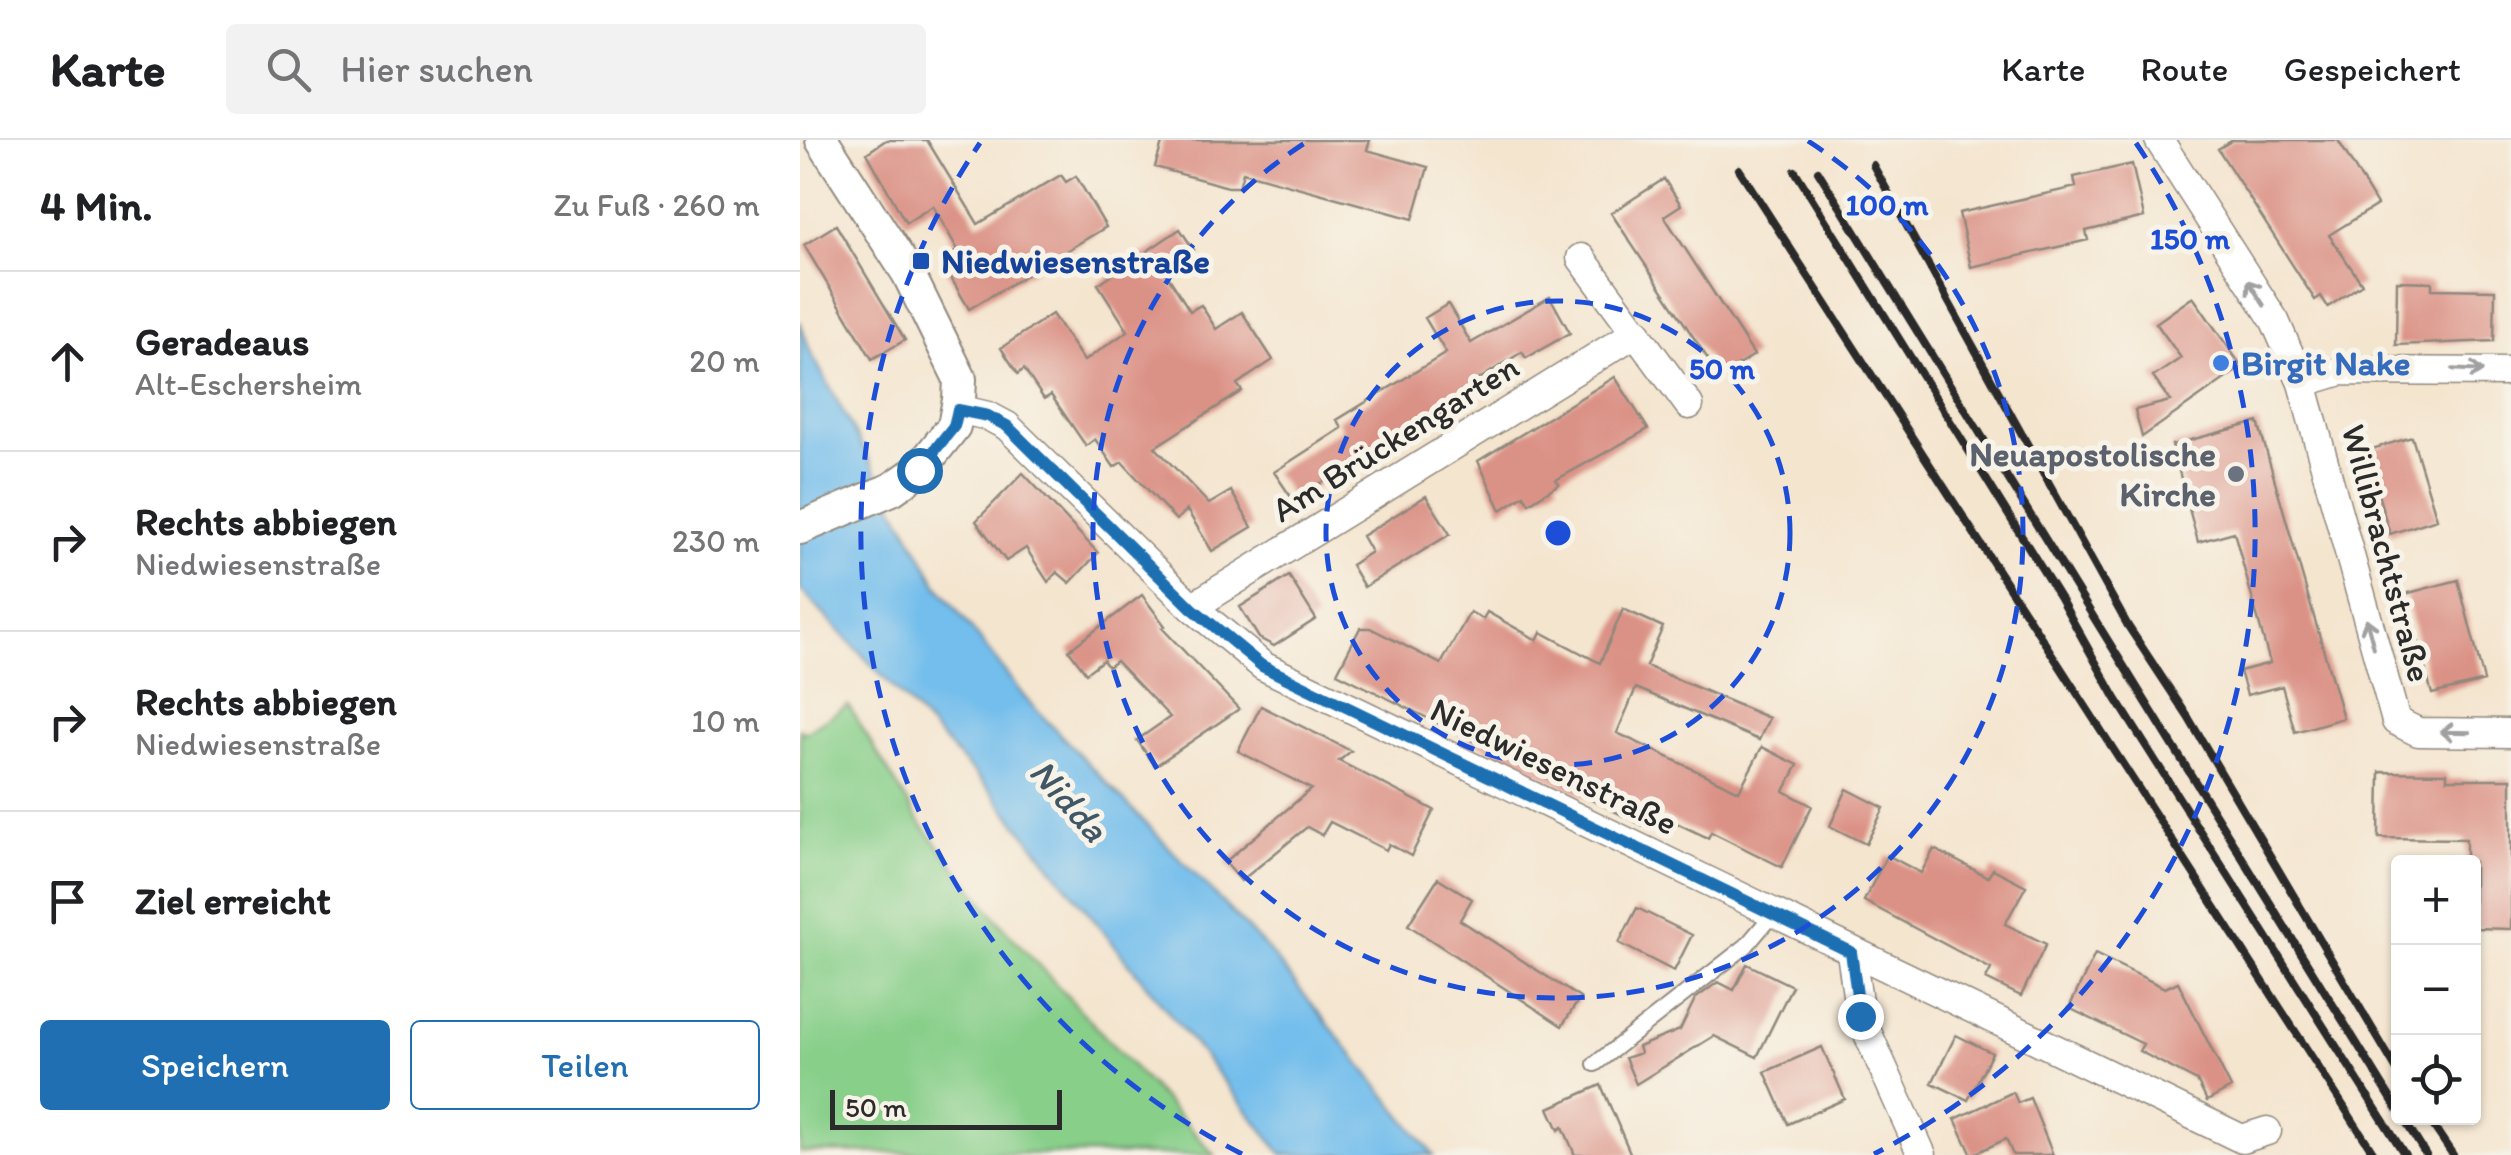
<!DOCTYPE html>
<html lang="de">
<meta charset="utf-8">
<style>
:root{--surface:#fff;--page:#f2f2f2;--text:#202124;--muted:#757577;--line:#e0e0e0;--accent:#1f6fb2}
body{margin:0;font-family:Itim,sans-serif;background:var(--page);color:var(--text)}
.controls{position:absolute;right:30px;bottom:30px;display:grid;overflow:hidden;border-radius:10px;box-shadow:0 2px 8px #0004}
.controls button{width:90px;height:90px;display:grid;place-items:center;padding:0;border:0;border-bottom:2px solid var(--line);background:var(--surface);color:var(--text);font:50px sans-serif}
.scale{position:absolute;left:30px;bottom:25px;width:232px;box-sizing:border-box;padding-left:10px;border:5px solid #2b2b2b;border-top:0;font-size:28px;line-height:35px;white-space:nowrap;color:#2b2b2b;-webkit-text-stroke:8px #f7f3e8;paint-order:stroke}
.stop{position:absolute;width:30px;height:30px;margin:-22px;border:8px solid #1f6fb2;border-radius:50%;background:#fff}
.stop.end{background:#1f6fb2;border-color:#fff;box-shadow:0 2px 10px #0008}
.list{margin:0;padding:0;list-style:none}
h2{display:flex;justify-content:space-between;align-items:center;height:130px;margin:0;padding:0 40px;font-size:42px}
h2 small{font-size:32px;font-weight:400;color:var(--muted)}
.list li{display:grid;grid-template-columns:65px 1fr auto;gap:30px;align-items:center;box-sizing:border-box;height:180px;padding:0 40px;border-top:2px solid var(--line)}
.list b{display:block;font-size:38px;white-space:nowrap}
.list p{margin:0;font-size:32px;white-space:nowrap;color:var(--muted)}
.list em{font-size:32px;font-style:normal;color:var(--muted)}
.actions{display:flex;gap:20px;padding:30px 40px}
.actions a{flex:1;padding:22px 0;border:2px solid var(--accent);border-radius:10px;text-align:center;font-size:35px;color:var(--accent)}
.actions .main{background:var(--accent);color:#fff}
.icon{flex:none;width:55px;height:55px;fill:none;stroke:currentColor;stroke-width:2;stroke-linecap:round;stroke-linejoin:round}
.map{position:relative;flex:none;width:1711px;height:1015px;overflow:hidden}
header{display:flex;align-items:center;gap:60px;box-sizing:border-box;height:140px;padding:0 50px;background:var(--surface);border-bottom:2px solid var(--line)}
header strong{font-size:48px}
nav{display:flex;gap:55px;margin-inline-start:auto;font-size:35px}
.search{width:700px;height:90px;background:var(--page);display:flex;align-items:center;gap:25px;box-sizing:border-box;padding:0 35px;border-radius:10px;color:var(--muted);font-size:38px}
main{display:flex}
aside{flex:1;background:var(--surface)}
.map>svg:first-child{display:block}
.green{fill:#88cf8a;stroke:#5a7d5a;stroke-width:2.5}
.water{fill:#73beec;stroke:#4f748c;stroke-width:2.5}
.building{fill:#db9286}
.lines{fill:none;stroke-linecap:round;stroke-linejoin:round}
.service-casing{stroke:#90887d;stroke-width:18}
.minor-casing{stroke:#90887d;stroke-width:31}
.tertiary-casing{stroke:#90887d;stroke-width:36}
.service{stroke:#fff;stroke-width:14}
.minor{stroke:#fff;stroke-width:28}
.tertiary{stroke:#fff;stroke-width:32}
.rail{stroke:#2b2b2b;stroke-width:8}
.oneway{stroke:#a0a0a0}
.route{stroke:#1f6fb2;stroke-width:12}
.ring{fill:none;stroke:#1d4ed8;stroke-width:5;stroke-dasharray:18 12}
.transit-dot{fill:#1a4fb4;stroke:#f7f3e8;stroke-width:4}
.shop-dot{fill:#3f7fe0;stroke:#f7f3e8;stroke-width:4}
.worship-dot{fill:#6b7280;stroke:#f7f3e8;stroke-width:4}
.labels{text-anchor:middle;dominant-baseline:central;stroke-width:10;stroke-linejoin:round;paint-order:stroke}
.transit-label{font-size:35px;font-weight:bold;fill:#164399;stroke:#f7f3e8;text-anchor:start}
.shop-label{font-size:35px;font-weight:bold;fill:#366cbe;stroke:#f7f3e8;text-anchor:start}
.street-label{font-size:35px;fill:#2b2b2b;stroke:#f7f3e8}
.worship-label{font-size:35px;font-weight:bold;fill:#5b616d;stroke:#f7f3e8;text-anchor:end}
.water-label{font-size:38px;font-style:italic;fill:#415765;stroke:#f7f3e8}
.centre{fill:#1d4ed8;stroke:#f7f3e8;stroke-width:5}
.ring-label{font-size:30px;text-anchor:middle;font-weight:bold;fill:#1d4ed8;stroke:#f7f3e8;stroke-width:10;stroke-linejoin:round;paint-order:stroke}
</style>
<header>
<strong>Karte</strong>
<div class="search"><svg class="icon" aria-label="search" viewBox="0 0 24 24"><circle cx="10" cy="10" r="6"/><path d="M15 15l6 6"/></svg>Hier suchen</div>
<nav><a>Karte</a><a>Route</a><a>Gespeichert</a></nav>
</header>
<main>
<aside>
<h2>4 Min.<small>Zu Fuß · 260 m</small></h2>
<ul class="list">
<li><svg class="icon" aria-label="ahead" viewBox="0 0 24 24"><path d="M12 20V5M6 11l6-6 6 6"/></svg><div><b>Geradeaus</b><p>Alt-Eschersheim</p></div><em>20 m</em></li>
<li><svg class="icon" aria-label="right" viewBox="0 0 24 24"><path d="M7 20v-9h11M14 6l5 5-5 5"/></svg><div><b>Rechts abbiegen</b><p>Niedwiesenstraße</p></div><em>230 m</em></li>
<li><svg class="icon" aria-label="right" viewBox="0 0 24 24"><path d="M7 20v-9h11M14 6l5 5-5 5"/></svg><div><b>Rechts abbiegen</b><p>Niedwiesenstraße</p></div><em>10 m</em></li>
<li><svg class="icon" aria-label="arrive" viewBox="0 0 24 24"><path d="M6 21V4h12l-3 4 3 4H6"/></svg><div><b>Ziel erreicht</b></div></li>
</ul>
<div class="actions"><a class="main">Speichern</a><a>Teilen</a></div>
</aside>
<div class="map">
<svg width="1711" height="1015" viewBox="0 0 1711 1015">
<rect width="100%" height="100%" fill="#f7f3e8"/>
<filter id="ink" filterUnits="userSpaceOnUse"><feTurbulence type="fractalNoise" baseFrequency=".01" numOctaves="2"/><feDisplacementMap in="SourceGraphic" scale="20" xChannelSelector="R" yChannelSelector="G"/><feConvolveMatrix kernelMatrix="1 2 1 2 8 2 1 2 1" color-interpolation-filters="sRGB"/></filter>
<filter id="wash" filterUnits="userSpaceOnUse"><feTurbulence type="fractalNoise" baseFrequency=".0048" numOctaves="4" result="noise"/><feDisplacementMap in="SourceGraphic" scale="40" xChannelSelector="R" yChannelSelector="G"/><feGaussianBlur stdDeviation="2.25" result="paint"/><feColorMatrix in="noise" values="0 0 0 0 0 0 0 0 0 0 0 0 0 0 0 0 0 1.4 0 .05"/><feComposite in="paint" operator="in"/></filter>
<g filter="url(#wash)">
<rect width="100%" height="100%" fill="#f4e5cf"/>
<path class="green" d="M48 565 118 680 204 788 415 1015 0 1012V589L4 593Z"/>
<path class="water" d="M0 181 10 211 137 444 225 558 468 810 634 1015H483L189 649 0 449Z"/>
<g id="blocks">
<path class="building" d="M86 0H127L178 84 261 35 266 42 276 36 306 87 169 169 141 121 158 110 133 66 106 83 67 13Z
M363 0H570L567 10 628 27 613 79 443 32 439 47H428L355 27Z
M1433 0H1538L1577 65 1529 95 1562 144 1528 167 1521 156 1515 160 1418 9Z
M1332 24 1344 77 1286 91 1288 100 1171 127 1159 73 1276 47 1274 37Z
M864 39 881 65 864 76 954 215 920 237 811 73Z
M36 85 105 200 72 219 4 105Z
M380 89 394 110 364 130 390 171 401 165 416 189 442 172 473 220 437 244 442 251 355 307 409 364 431 351 452 387 412 411 387 370 376 380 322 322 314 327 295 299 286 306 251 255 244 259 224 229 218 234 201 208 252 174 284 221 328 191 298 144Z
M1597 141 1632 142V149L1695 150 1694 201 1596 205Z
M750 157 770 193 726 218 722 212 670 245 673 251 493 360 474 332 542 288 537 280 646 213 625 178 648 164 671 203Z
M1393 157 1442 227 1342 297 1335 270 1370 261 1353 237 1381 218 1356 183Z
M815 237 848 289 756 340 759 344 729 363 724 355 701 370 678 321Z
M1458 282 1543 578 1495 592 1482 546 1447 555 1440 531 1470 523 1434 392 1398 402 1372 305Z
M1612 297 1637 379 1590 394 1565 311Z
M223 333 298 413 270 443 257 432 248 442 226 408 206 421 176 381Z
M626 356 650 394 564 447 551 425 571 412 562 396Z
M489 436 516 479 474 506 459 498 440 467Z
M1658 440 1684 541 1632 554 1605 454Z
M342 455 365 486 362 488 439 569 355 626 337 600 370 577 316 521 308 527 303 520 286 533 269 510Z
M823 469 863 487 846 526 969 578 959 600 836 548 817 593 939 651 962 607 998 625 984 651 1012 666 982 727 911 692 908 698 849 670 842 685 537 533 560 488H570L641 524 670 472 683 479 687 472 737 500 741 492 800 523Z
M461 566 551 611 539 621 634 670 611 716 589 704 586 710 530 682 522 695 507 687 441 741 425 722 511 649 438 611Z
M1580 632 1647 633V639H1711V789L1674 788V722H1666V699L1579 698Z
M1047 649 1084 668 1066 704 1030 686Z
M1134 709 1188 737 1193 729 1226 746 1205 784 1246 804 1221 856 1186 839 1191 829 1064 761 1087 715 1121 733Z
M638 738 672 759 660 780 780 858 762 886 608 785Z
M837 768 892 795 874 831 819 803Z
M1295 814 1365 848 1378 842 1431 948 1407 961 1397 941 1339 911 1343 904 1269 868Z
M947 824 992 846 957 917 914 896 836 944 825 918 840 913 838 907 880 890 895 859 918 842 934 850Z
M1156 895 1192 913 1168 960 1132 943Z
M1022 907 1045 959 988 984 965 932Z
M801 945 831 1015H775L763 987 759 990 749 968Z
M1213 952 1218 963 1230 958 1253 1015H1213L1206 999 1172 1015 1155 979Z"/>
</g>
</g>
<g filter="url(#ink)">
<use href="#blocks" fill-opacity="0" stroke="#90887d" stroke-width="2.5"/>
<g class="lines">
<defs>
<path id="service" d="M795 924 946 806 973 774"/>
<path id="minor" d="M1359 0 1475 181 1502 243 1596 581 1618 592 1711 593
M781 118 889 265
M1502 243 1541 231 1711 232
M158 269 188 276 207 286 392 467 463 526 1442 999 1467 991
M392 467 837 192
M1051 812 1060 876 1122 1015"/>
<path id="tertiary" d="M0 388 92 349 119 330 154 286 159 260 160 239 108 133 22 0"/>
</defs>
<use href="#service" class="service-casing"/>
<use href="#minor" class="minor-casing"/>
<use href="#tertiary" class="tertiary-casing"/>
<use href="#service" class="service"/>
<use href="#minor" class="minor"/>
<use href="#tertiary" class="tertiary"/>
<path class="rail" d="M1073 25 1328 486 1388 577 1598 932
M939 29 1575 1015
M995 31 1260 458 1315 557 1605 1015
M1018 31 1598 970
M1603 978 1626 1015
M1628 978 1653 1015"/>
</g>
<defs><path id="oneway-shaft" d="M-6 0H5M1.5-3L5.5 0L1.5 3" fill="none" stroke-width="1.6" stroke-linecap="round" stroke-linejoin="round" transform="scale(2.5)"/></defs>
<g class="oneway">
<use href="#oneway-shaft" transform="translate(1456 153) rotate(-123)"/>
<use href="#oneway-shaft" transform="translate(1668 230) rotate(3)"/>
<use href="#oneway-shaft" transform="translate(1570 493) rotate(-105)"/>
<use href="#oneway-shaft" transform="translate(1655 592) rotate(-179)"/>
</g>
</g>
<g class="lines" filter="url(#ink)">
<path class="route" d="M119 330 154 286 158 270 188 276 207 286 392 468 462 526 1051 812 1060 876"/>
</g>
<g class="ring">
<circle cx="758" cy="393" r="232"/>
<path d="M1008 1A465 465 0 1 1 508 1"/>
<path d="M442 1014A697 697 0 0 1 180 3M1336 3A697 697 0 0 1 1074 1014"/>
</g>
<rect class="transit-dot" x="111" y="111" width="20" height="20" rx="5"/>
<circle class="shop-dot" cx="1421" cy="223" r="10"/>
<circle class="worship-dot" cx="1436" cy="334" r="10"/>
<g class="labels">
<g class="transit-label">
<text x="141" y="121">Niedwiesenstraße</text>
</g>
<g class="shop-label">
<text x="1441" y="223">Birgit Nake</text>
</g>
<g class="street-label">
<text transform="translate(595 298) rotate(-32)">Am Brückengarten</text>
<text transform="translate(1587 413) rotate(75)">Willibrachtstraße</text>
<text transform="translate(754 626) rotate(26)">Niedwiesenstraße</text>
</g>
<g class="worship-label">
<text x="1416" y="314">Neuapostolische<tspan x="1416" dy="40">Kirche</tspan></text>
</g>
<g class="water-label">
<text transform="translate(269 660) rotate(48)">Nidda</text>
</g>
</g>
<circle cx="758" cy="393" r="15" class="centre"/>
<g class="ring-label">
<text x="1087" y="75">100 m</text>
<text x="1390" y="109">150 m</text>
<text x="922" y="239">50 m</text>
</g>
</svg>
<div class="controls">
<button>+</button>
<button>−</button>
<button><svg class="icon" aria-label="locate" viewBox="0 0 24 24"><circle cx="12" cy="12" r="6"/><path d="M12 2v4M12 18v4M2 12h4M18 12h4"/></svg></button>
</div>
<div class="scale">50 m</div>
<div class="stop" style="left:119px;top:330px"></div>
<div class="stop end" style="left:1060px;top:876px"></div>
</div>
</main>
